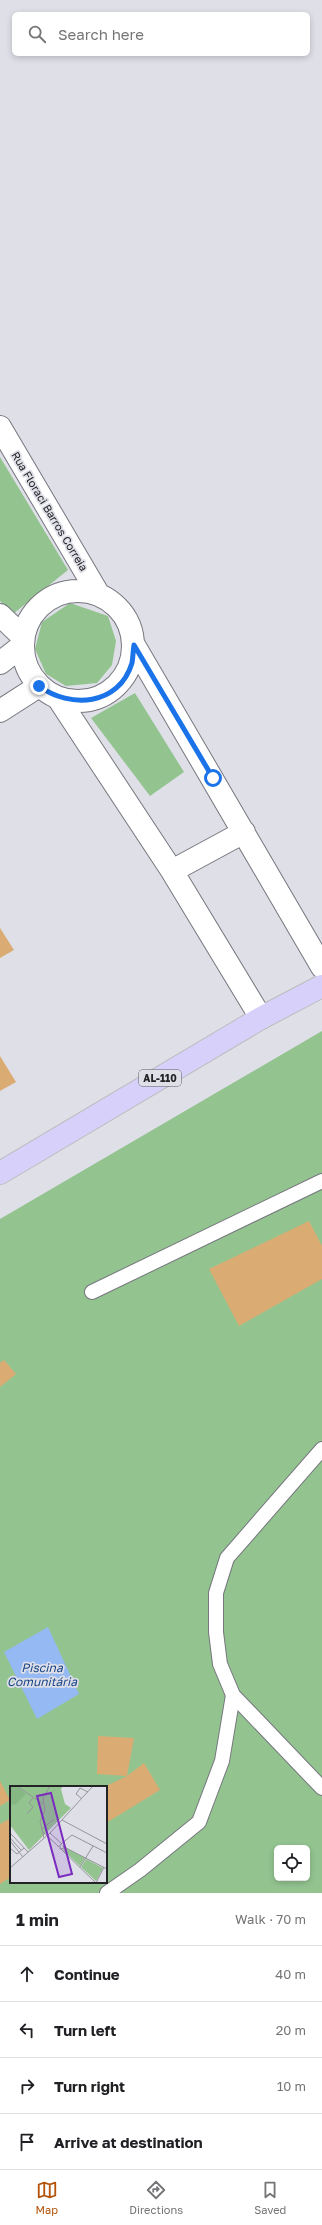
<!DOCTYPE html>
<meta charset="utf-8">
<style>
:root{--surface:#fff;--page:#f2f2f2;--text:#202124;--muted:#757577;--line:#e0e0e0;--accent:#b45309}
body{margin:0;font-family:"Golos Text",sans-serif;background:var(--page);color:var(--text)}
.controls{position:absolute;right:12px;bottom:12px;display:grid;overflow:hidden;border-radius:6px;box-shadow:0 2px 6px #0003}
.controls button{width:36px;height:36px;display:grid;place-items:center;padding:0;border:0;border-bottom:1px solid var(--line);background:var(--surface);color:var(--text);font:20px sans-serif}
.stop{position:absolute;width:12px;height:12px;margin:-9px;border:3px solid #1a73e8;border-radius:50%;background:#fff}
.stop.end{background:#1a73e8;border-color:#fff;box-shadow:0 1px 4px #0008}
.list{margin:0;padding:0;list-style:none}
h2{display:flex;justify-content:space-between;align-items:center;height:52px;margin:0;padding:0 16px;font-size:17px}
h2 small{font-size:13px;font-weight:400;color:var(--muted)}
.list li{display:grid;grid-template-columns:26px 1fr auto;gap:12px;align-items:center;box-sizing:border-box;height:56px;padding:0 16px;border-top:1px solid var(--line)}
.list b{display:block;font-size:15px;white-space:nowrap}
.list em{font-size:13px;font-style:normal;color:var(--muted)}
.icon{flex:none;width:22px;height:22px;fill:none;stroke:currentColor;stroke-width:2;stroke-linecap:round;stroke-linejoin:round}
.map{position:relative;flex:none;width:322px;height:1893px;overflow:hidden}
.search{position:absolute;background:var(--surface);box-shadow:0 2px 6px #0003;left:12px;right:12px;top:12px;height:44px;display:flex;align-items:center;gap:10px;box-sizing:border-box;padding:0 14px;border-radius:6px;color:var(--muted);font-size:15px}
.sheet{height:276px;background:var(--surface)}
nav{display:flex;justify-content:space-around;align-items:center;box-sizing:border-box;height:56px;border-top:1px solid var(--line);background:var(--surface);font-size:11px;color:var(--muted)}
nav a{display:grid;justify-items:center;gap:2px}
nav .on{color:var(--accent)}
.map>svg:first-child{display:block}
.green{fill:#93c490;fill-rule:evenodd}
.water{fill:#94b9f3}
.building{fill:#daac73}
.lines{fill:none;stroke-linecap:round;stroke-linejoin:round}
.service-casing{stroke:#76777e;stroke-width:16}
.minor-casing{stroke:#76777e;stroke-width:24}
.trunk-casing{stroke:#bdbdbe;stroke-width:24}
.service{stroke:#fff;stroke-width:14}
.minor{stroke:#fff;stroke-width:22}
.trunk{stroke:#d7d0fa;stroke-width:22}
.route{stroke:#1a73e8;stroke-width:5}
.labels{text-anchor:middle;dominant-baseline:central;stroke-width:3.5;stroke-linejoin:round;paint-order:stroke}
.shield{fill:#dfdfe8;stroke:#5b5b60;stroke-width:1}
.shield-label{font-size:10px;font-weight:bold;fill:#232326}
.street-label{font-size:11px;fill:#232326;stroke:#dfdfe8}
.water-label{font-size:12px;font-style:italic;fill:#174587;stroke:#dfdfe8}
.inset-road{fill:none;stroke:#94949a;stroke-width:1}
.view{fill:#7b2cbf;fill-opacity:0.15;stroke:#7b2cbf;stroke-width:2}
.inset-edge{fill:none;stroke:#232326;stroke-width:2}
</style>
<div class="map">
<svg width="322" height="1893" viewBox="0 0 322 1893">
<rect width="100%" height="100%" fill="#dfdfe8"/>
<path class="green" d="M0 457 68 570 13 614 0 601Z
M70 603 108 616 116 641 112 665 97 683 66 686 46 674 35 649 42 622Z
M135 693 184 772 150 796 91 718Z
M322 1031V1893H0V1219ZM11 1787H106V1882H11ZM277 1848H307V1878H277Z"/>
<path class="water" d="M48 1627 79 1694 37 1719 4 1652Z"/>
<path class="building" d="M0 928 14 950 0 958Z
M0 1056 16 1082 0 1091Z
M309 1221 322 1246V1279L239 1326 209 1269Z
M4 1360 16 1374 0 1387V1363Z
M98 1736 134 1738 127 1776 97 1774Z
M144 1763 160 1790 106 1823V1786L127 1776Z
M0 1781 10 1800 0 1806Z
M11 1818V1877L0 1884V1824Z"/>
<g class="lines">
<defs>
<path id="service" d="M92 1292 322 1181
M233 1695 322 1788
M107 1893 140 1870 199 1822 222 1761 233 1695 220 1664 216 1632V1593L227 1558 322 1449"/>
<path id="minor" d="M0 427 99 595
M23 646a55 55 0 1 1 110 0a55 55 0 1 1-110 0Z
M0 615 23 637
M134 645 322 967
M0 663 23 645
M58 698 172 871 261 1018
M0 711 39 686
M172 871 244 832"/>
<path id="trunk" d="M0 1173 261 1018 322 986"/>
</defs>
<use href="#service" class="service-casing"/>
<use href="#minor" class="minor-casing"/>
<use href="#trunk" class="trunk-casing"/>
<use href="#service" class="service"/>
<use href="#minor" class="minor"/>
<use href="#trunk" class="trunk"/>
</g>
<g class="lines">
<path class="route" d="M39 686C70 709 119 706 132 663 133 657 133 651 134 645L213 778"/>
</g>
<g class="labels">
<rect class="shield" x="139" y="1070" width="42" height="16" rx="3"/>
<g class="shield-label">
<text x="160" y="1078">AL-110</text>
</g>
<g class="street-label">
<text transform="translate(50 511) rotate(59)">Rua Floraci Barros Correia</text>
</g>
<g class="water-label">
<text x="42" y="1667">Piscina<tspan x="42" dy="14">Comunitária</tspan></text>
</g>
</g>
<g transform="translate(10 1786)">
<rect width="97" height="97" fill="#dfdfe8"/>
<path d="M6 0H53L51 3 55 18 61 22 19 64 0 39V17H3ZM55 61 75 72 70 80 53 64ZM76 73 93 82 86 95 71 81Z" fill="#93c490"/>
<path d="M0 0H6L16 8 5 19 0 17Z" fill="#86b883"/>
<path class="inset-road" d="M7 0 33 18M71 12 66 8 70 2 78 6M17 28 23 21 19 17 23 12M52 34 97 58M31 44 44 33M32 45 49 61M0 47 18 66M40 47 52 58M0 52 11 64M34 52 30 35 35 24 33 12 40 0M0 55 13 71M53 59 54 62 50 63V59L62 49 97 67M54 61 97 83M0 62 7 68 14 62M51 63 86 97M70 81 83 60M0 82 40 47 83 0M86 97 94 81"/>
<path class="view" d="M41 7 62 88 49 91 27 10Z"/>
<rect width="97" height="97" class="inset-edge"/>
</g>
</svg>
<div class="controls">
<button><svg class="icon" aria-label="locate" viewBox="0 0 24 24"><circle cx="12" cy="12" r="6"/><path d="M12 2v4M12 18v4M2 12h4M18 12h4"/></svg></button>
</div>
<div class="stop" style="left:213px;top:778px"></div>
<div class="stop end" style="left:39px;top:686px"></div>
<div class="search"><svg class="icon" aria-label="search" viewBox="0 0 24 24"><circle cx="10" cy="10" r="6"/><path d="M15 15l6 6"/></svg>Search here</div>
</div>
<section class="sheet">
<h2>1 min<small>Walk · 70 m</small></h2>
<ul class="list">
<li><svg class="icon" aria-label="ahead" viewBox="0 0 24 24"><path d="M12 20V5M6 11l6-6 6 6"/></svg><div><b>Continue</b></div><em>40 m</em></li>
<li><svg class="icon" aria-label="left" viewBox="0 0 24 24"><path d="M17 20v-9H6M10 6l-5 5 5 5"/></svg><div><b>Turn left</b></div><em>20 m</em></li>
<li><svg class="icon" aria-label="right" viewBox="0 0 24 24"><path d="M7 20v-9h11M14 6l5 5-5 5"/></svg><div><b>Turn right</b></div><em>10 m</em></li>
<li><svg class="icon" aria-label="arrive" viewBox="0 0 24 24"><path d="M6 21V4h12l-3 4 3 4H6"/></svg><div><b>Arrive at destination</b></div></li>
</ul>
</section>
<nav>
<a class="on"><svg class="icon" aria-label="map" viewBox="0 0 24 24"><path d="M3 6l6-2 6 2 6-2v14l-6 2-6-2-6 2zM9 4v14M15 6v14"/></svg>Map</a>
<a><svg class="icon" aria-label="directions" viewBox="0 0 24 24"><path d="M12 3l9 9-9 9-9-9zM9 14v-3h6M13 9l2 2-2 2"/></svg>Directions</a>
<a><svg class="icon" aria-label="saved" viewBox="0 0 24 24"><path d="M7 4h10v16l-5-4-5 4z"/></svg>Saved</a>
</nav>
